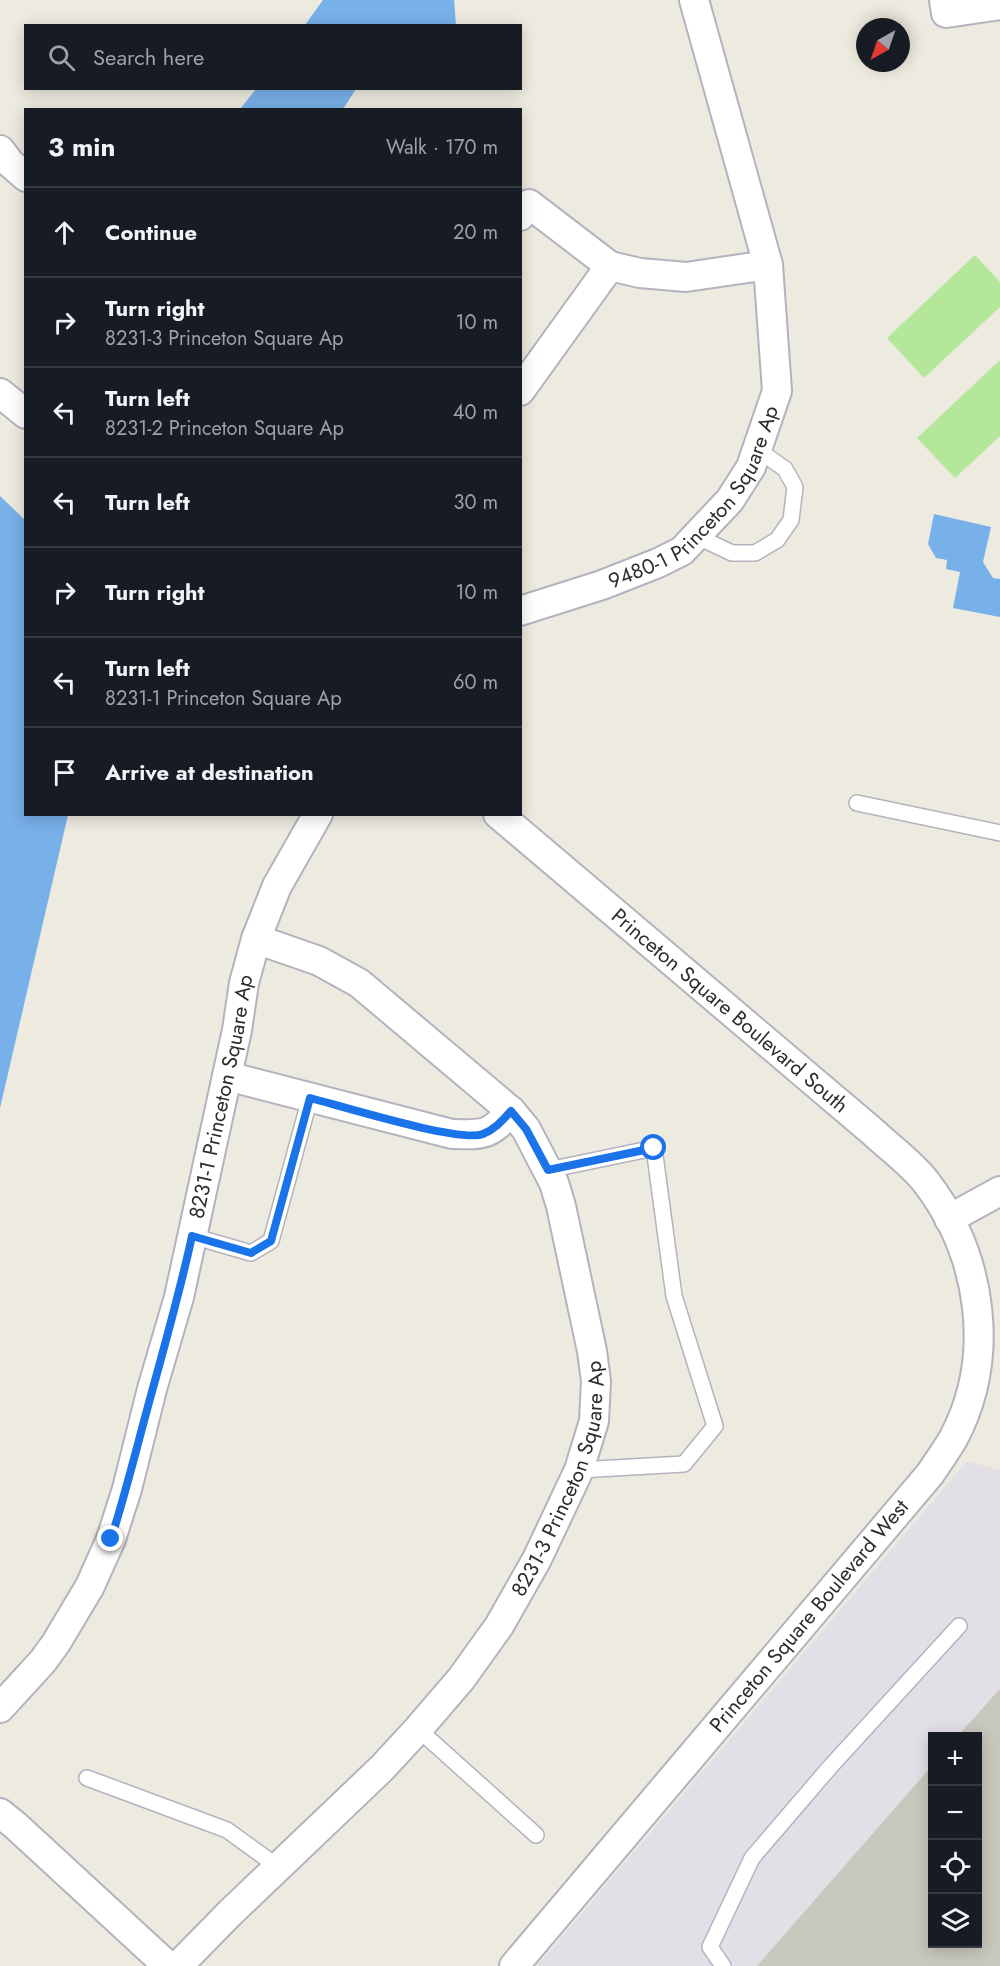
<!DOCTYPE html>
<meta charset="utf-8">
<style>
:root{--surface:#171b24;--page:#20242c;--text:#f1f3f6;--muted:#9ea1a6;--line:#363941}
body{margin:0;font-family:Jost,sans-serif;background:var(--page);color:var(--text)}
.controls{position:absolute;right:18px;bottom:18px;display:grid;overflow:hidden;border-radius:0px;box-shadow:0 3px 15px #0003}
.controls button{width:54px;height:54px;display:grid;place-items:center;padding:0;border:0;border-bottom:2px solid var(--line);background:var(--surface);color:var(--text);font:30px sans-serif}
.compass{position:absolute;left:856px;top:18px;width:54px;height:54px;border-radius:50%;background:var(--surface);box-shadow:0 3px 15px #0003;rotate:220deg}
.stop{position:absolute;width:18px;height:18px;margin:-14px;border:4px solid #1a73e8;border-radius:50%;background:#fff}
.stop.end{background:#1a73e8;border-color:#fff;box-shadow:0 2px 6px #0008}
.list{margin:0;padding:0;list-style:none}
h2{display:flex;justify-content:space-between;align-items:center;height:78px;margin:0;padding:0 24px;font-size:26px}
h2 small{font-size:20px;font-weight:400;color:var(--muted)}
.list li{display:grid;grid-template-columns:39px 1fr auto;gap:18px;align-items:center;box-sizing:border-box;height:90px;padding:0 24px;border-top:2px solid var(--line)}
.list b{display:block;font-size:22px;white-space:nowrap}
.list p{margin:0;font-size:20px;white-space:nowrap;color:var(--muted)}
.list em{font-size:20px;font-style:normal;color:var(--muted)}
.icon{flex:none;width:33px;height:33px;fill:none;stroke:currentColor;stroke-width:2;stroke-linecap:round;stroke-linejoin:round}
.map{position:relative;flex:none;width:1000px;height:1966px;overflow:hidden}
.search{position:absolute;background:var(--surface);box-shadow:0 3px 15px #0003;left:24px;top:24px;width:498px;height:66px;display:flex;align-items:center;gap:15px;box-sizing:border-box;padding:0 21px;border-radius:0px;color:var(--muted);font-size:22px}
.panel{position:absolute;background:var(--surface);box-shadow:0 3px 15px #0003;left:24px;top:108px;width:498px;height:708px;border-radius:0px}
.map>svg:first-child{display:block}
.industrial{fill:#e3dfe6;fill-rule:evenodd}
.pitch{fill:#b5e79b}
.water{fill:#78b0e9}
.building{fill:#c9c8be;stroke:#c8c7b9;stroke-width:1.5}
.lines{fill:none;stroke-linecap:round;stroke-linejoin:round}
.service-casing{stroke:#b3b3bf;stroke-width:18}
.minor-casing{stroke:#b3b3bf;stroke-width:32}
.service{stroke:#fff;stroke-width:15}
.minor{stroke:#fff;stroke-width:28}
.route{stroke:#1a73e8;stroke-width:8}
.labels{text-anchor:middle;dominant-baseline:central;stroke-width:4.5;stroke-linejoin:round;paint-order:stroke}
.street-label{font-size:21px;fill:#2c2c2c;stroke:#fff}
</style>
<div class="map">
<svg width="1000" height="1966" viewBox="0 0 1000 1966">
<rect width="100%" height="100%" fill="#edeadf"/>
<path class="industrial" d="M967 1461 1000 1470V1966H537ZM932 1736H978V1944H932Z"/>
<path class="pitch" d="M975 255 1000 282V307L924 378 887 338Z
M1000 360V436L955 478 917 438Z"/>
<path class="water" d="M323 0H454L456 25H305Z
M256 89V88L356 89 343 109H240Z
M0 496 25 520 26 814 68 815 0 1108Z
M934 514 991 527 983 562 993 578 1000 579V617L953 608 960 572 946 569 947 560 936 558 928 544Z"/>
<path class="building" d="M1000 1690V1966H758L932 1767V1944H978V1736H959Z"/>
<g class="lines">
<defs>
<path id="service" d="M696 536 732 553H755L777 540 791 520 795 487 785 469 758 450
M857 803 1000 833
M548 1170 654 1148 674 1296 715 1426 684 1464 579 1470
M192 1236 251 1253 271 1241 310 1098
M418 1729 536 1835
M87 1778 227 1830 278 1867
M723 1966 710 1947 752 1858 830 1767 959 1626"/>
<g id="minor">
<path d="M944 0 946 13 1000 5"/>
<path d="M0 150 10 163 26 177"/>
<path d="M520 216 529 204 610 266 520 391"/>
<path d="M610 266 640 273 686 277 768 265"/>
<path d="M0 393 26 414"/>
<path id="s1" d="M520 611 602 585 658 563 682 551 730 500 751 467 777 391 768 265 694 0"/>
<path id="s2" d="M498 814 873 1132C890 1148 912 1164 926 1182 982 1255 997 1357 953 1439 946 1451 938 1462 930 1474L514 1966"/>
<path d="M227 1076 452 1134C484 1135 489 1136 511 1111"/>
<path d="M949 1219 1000 1191"/>
<path id="s3" d="M0 1708 43 1661 56 1643 90 1586 111 1539 127 1489 152 1389 179 1297 237 1030 244 983 256 939 277 886 318 814"/>
<path d="M0 1813 16 1826 168 1966"/>
<path id="s4" d="M178 1966 230 1913 382 1768 418 1729 461 1679 499 1626 537 1559 579 1470 594 1421 596 1381 592 1351 561 1206 554 1183 526 1129 511 1111 359 983 319 961 256 939"/>
</g>
</defs>
<use href="#service" class="service-casing"/>
<use href="#minor" class="minor-casing"/>
<use href="#service" class="service"/>
<use href="#minor" class="minor"/>
</g>
<g class="lines">
<path class="route" d="M111 1539C127 1489 139 1438 153 1388 167 1337 181 1287 192 1236L251 1253 271 1241 310 1098C341 1106 460 1143 483 1134 495 1129 502 1121 511 1111L526 1129 548 1170 654 1148"/>
</g>
<g class="labels">
<g class="street-label">
<text stroke="none"><textPath href="#s1" startOffset="220">9480-1 Princeton Square Ap</textPath></text>
<text stroke="none"><textPath href="#s2" startOffset="304">Princeton Square Boulevard South</textPath></text>
<text stroke="none"><textPath href="#s3" startOffset="660">8231-1 Princeton Square Ap</textPath></text>
<text stroke="none"><textPath href="#s4" startOffset="630">8231-3 Princeton Square Ap</textPath></text>
<text transform="translate(809 1616) rotate(-50)">Princeton Square Boulevard West</text>
</g>
</g>
</svg>
<div class="controls">
<button>+</button>
<button>−</button>
<button><svg class="icon" aria-label="locate" viewBox="0 0 24 24"><circle cx="12" cy="12" r="6"/><path d="M12 2v4M12 18v4M2 12h4M18 12h4"/></svg></button>
<button><svg class="icon" aria-label="layers" viewBox="0 0 24 24"><path d="M12 4l9 5-9 5-9-5zM3 14l9 5 9-5"/></svg></button>
</div>
<svg class="compass" viewBox="-18 -18 36 36"><path d="M0-13l5 13h-10z" fill="#e53935"/><path d="M0 13l5-13h-10z" fill="#9ea1a6"/></svg>
<div class="stop" style="left:654px;top:1148px"></div>
<div class="stop end" style="left:111px;top:1539px"></div>
<div class="search"><svg class="icon" aria-label="search" viewBox="0 0 24 24"><circle cx="10" cy="10" r="6"/><path d="M15 15l6 6"/></svg>Search here</div>
<section class="panel">
<h2>3 min<small>Walk · 170 m</small></h2>
<ul class="list">
<li><svg class="icon" aria-label="ahead" viewBox="0 0 24 24"><path d="M12 20V5M6 11l6-6 6 6"/></svg><div><b>Continue</b></div><em>20 m</em></li>
<li><svg class="icon" aria-label="right" viewBox="0 0 24 24"><path d="M7 20v-9h11M14 6l5 5-5 5"/></svg><div><b>Turn right</b><p>8231-3 Princeton Square Ap</p></div><em>10 m</em></li>
<li><svg class="icon" aria-label="left" viewBox="0 0 24 24"><path d="M17 20v-9H6M10 6l-5 5 5 5"/></svg><div><b>Turn left</b><p>8231-2 Princeton Square Ap</p></div><em>40 m</em></li>
<li><svg class="icon" aria-label="left" viewBox="0 0 24 24"><path d="M17 20v-9H6M10 6l-5 5 5 5"/></svg><div><b>Turn left</b></div><em>30 m</em></li>
<li><svg class="icon" aria-label="right" viewBox="0 0 24 24"><path d="M7 20v-9h11M14 6l5 5-5 5"/></svg><div><b>Turn right</b></div><em>10 m</em></li>
<li><svg class="icon" aria-label="left" viewBox="0 0 24 24"><path d="M17 20v-9H6M10 6l-5 5 5 5"/></svg><div><b>Turn left</b><p>8231-1 Princeton Square Ap</p></div><em>60 m</em></li>
<li><svg class="icon" aria-label="arrive" viewBox="0 0 24 24"><path d="M6 21V4h12l-3 4 3 4H6"/></svg><div><b>Arrive at destination</b></div></li>
</ul>
</section>
</div>
